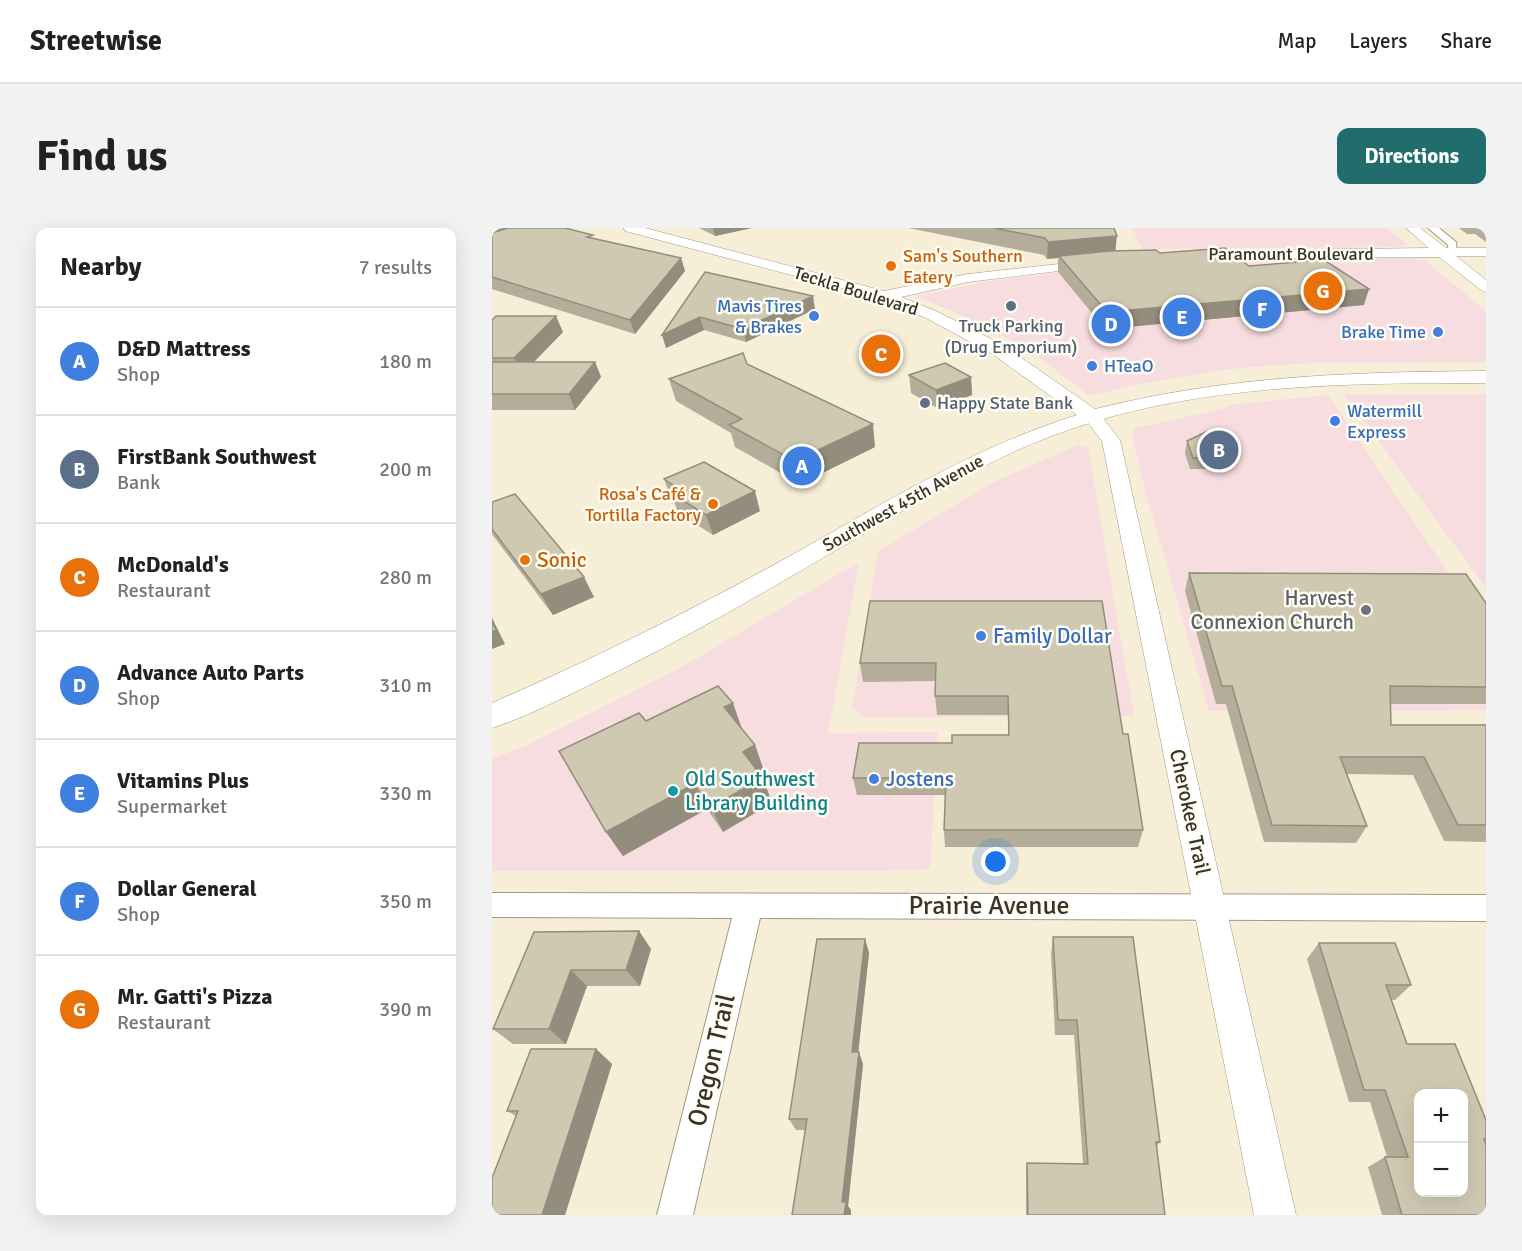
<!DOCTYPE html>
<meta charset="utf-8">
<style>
:root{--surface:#fff;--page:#f2f2f2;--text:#222;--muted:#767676;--line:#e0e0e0;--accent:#216d6d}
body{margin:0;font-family:Signika,sans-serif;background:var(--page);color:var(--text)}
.controls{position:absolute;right:18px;bottom:18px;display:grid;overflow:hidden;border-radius:12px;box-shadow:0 6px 24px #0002}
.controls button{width:54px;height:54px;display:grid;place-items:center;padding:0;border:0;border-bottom:2px solid var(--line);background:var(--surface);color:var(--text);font:30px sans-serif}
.you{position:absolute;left:504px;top:634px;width:21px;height:21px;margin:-15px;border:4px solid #fff;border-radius:50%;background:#1a73e8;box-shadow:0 0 0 9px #1a73e833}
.badge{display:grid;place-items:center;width:39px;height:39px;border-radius:50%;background:var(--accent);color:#fff;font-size:20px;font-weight:700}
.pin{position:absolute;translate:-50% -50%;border:3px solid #fff;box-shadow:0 2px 6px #0006}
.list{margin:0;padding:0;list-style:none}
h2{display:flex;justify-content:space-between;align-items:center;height:78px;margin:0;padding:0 24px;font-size:26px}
h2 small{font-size:20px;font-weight:400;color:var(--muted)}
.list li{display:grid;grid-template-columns:39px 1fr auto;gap:18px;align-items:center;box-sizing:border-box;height:108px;padding:0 24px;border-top:2px solid var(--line)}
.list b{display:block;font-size:22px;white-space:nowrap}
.list p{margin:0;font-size:20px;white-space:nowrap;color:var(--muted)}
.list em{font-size:20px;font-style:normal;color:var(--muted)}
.map{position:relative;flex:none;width:994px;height:987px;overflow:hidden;border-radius:12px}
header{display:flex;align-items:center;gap:36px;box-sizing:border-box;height:84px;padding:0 30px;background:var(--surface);border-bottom:2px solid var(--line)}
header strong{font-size:28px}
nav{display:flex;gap:33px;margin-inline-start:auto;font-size:21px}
.intro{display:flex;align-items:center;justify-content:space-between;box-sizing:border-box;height:144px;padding:0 36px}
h1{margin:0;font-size:42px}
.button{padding:15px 27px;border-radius:12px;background:var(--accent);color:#fff;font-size:21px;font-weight:700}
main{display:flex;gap:36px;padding:0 36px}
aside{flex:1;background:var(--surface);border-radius:12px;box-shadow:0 6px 24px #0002}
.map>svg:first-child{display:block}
.commercial{fill:#f8dde0}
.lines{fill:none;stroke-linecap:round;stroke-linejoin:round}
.minor-casing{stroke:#a19984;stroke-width:2}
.tertiary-casing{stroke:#a19984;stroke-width:1}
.secondary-casing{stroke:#a19984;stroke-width:1}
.minor{fill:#fff;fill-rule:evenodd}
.tertiary{fill:#fff;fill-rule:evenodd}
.secondary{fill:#fff;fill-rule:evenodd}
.wall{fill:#b3ad99}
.shaded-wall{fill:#928d7d}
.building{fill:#d0c9b2;stroke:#928d7d;stroke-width:1.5;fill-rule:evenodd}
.food-dot{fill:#e8710a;stroke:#fffcf2;stroke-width:2}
.service-dot{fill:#5c6f8a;stroke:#fffcf2;stroke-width:2}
.shop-dot{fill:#3f7fe0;stroke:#fffcf2;stroke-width:2}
.worship-dot{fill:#6b7280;stroke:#fffcf2;stroke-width:2}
.culture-dot{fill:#0f9aa8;stroke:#fffcf2;stroke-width:2}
.labels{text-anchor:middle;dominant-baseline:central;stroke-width:5;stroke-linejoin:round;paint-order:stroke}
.far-street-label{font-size:18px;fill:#37342b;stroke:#fffcf2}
.far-food-label{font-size:18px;fill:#c56008;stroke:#fffcf2;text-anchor:start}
.far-shop-label{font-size:18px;fill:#366cbe;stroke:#fffcf2;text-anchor:end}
.far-service-label{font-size:18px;fill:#4e5e75;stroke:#fffcf2}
.food-label{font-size:21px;fill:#c56008;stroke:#fffcf2;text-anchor:start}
.worship-label{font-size:21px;fill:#5b616d;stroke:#fffcf2;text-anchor:end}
.shop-label{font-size:21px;fill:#366cbe;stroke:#fffcf2;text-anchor:start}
.culture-label{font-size:21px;fill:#0d838f;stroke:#fffcf2;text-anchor:start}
.street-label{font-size:21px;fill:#37342b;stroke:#fffcf2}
.near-street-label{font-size:26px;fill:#37342b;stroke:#fffcf2}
</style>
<header>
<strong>Streetwise</strong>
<nav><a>Map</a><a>Layers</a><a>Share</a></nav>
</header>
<div class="intro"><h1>Find us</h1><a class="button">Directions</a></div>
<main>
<aside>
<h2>Nearby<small>7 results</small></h2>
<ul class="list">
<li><span class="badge" style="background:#3f7fe0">A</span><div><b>D&amp;D Mattress</b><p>Shop</p></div><em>180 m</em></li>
<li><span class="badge" style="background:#5c6f8a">B</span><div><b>FirstBank Southwest</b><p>Bank</p></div><em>200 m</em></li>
<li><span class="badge" style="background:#e8710a">C</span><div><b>McDonald's</b><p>Restaurant</p></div><em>280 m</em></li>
<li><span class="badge" style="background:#3f7fe0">D</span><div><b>Advance Auto Parts</b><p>Shop</p></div><em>310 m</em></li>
<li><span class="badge" style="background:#3f7fe0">E</span><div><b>Vitamins Plus</b><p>Supermarket</p></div><em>330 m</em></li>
<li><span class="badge" style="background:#3f7fe0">F</span><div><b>Dollar General</b><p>Shop</p></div><em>350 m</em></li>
<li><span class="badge" style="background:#e8710a">G</span><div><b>Mr. Gatti's Pizza</b><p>Restaurant</p></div><em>390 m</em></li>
</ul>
</aside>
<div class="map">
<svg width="994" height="987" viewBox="0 0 994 987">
<rect width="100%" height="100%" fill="#f6eed7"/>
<path class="commercial" d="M640 0H895L915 16 910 19 650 21Z
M922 30 932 32 994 83V134L824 135 770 138 722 143 643 157 602 167 595 166 536 121 471 88 423 68 504 52 626 37 736 31Z
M852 166H994V360L972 330Z
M836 167 994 400V482L717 483 653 262 640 206 643 200 731 181 737 177Z
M586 217 596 219 642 488 373 490 360 480 386 323 502 254Z
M367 334 336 505 446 504 438 642 0 643V531L35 517 188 440Z"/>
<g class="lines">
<defs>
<path id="minor" d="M936 0H947L964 14 965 27H957L956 17Z
M0 665 994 667V693L268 690 201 987H165L240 690 0 689Z"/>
<path id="tertiary" d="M600 183 606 184 628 212 804 987H762L610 213 591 188 594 184Z"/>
<path id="secondary" d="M132 0H153L392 63 476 46 612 31 614 34 607 38 476 54 409 69 446 84 511 117 603 181C736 148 857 144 994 143V155C837 155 674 156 528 221 469 247 414 281 358 314 279 360 200 407 118 447 80 465 40 487 0 500V475C99 432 194 385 289 333 386 279 479 220 585 187L499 125 434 90 387 71 349 60 133 3Z
M914 0H928L954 20H994V28H964L994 52V64L989 62 947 29 698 31 691 27 698 23 937 20Z"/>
</defs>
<use href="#minor" class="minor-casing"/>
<use href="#tertiary" class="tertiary-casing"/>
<use href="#secondary" class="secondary-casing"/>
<use href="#minor" class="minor"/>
<use href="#tertiary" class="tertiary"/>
<use href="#secondary" class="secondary"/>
</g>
<path class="wall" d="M0 0 102 11 189 30 193 43 143 106 0 61Z
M207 0H260L223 8Z
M416 0H622L624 23 668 25 757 38 872 77 613 101 566 44V30L555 31 552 27Z
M967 0H994V14L983 6H975Z
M213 44 323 81 254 114 212 102 174 120Z
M0 92 71 104 42 134H103L109 149 83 182H0Z
M417 147 479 149 480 167 445 180 419 165Z
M177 151 383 219 308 256 243 219 239 205 184 173Z
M695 213 726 230 724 241H698L693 225Z
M172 251 268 283 221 307 186 285 182 273 179 271Z
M0 274 102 369 61 387 0 306Z
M697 345 994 375V476H899V497H994V614L952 613 921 547 855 546 875 598 864 615 772 614 734 476H724L693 363Z
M378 373 631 506 651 602 646 619H453L452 602 453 567H365L361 550 460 515 516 507V487H445L443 468 444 453 371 454 368 435Z
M154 493 250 501 263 517 272 543 268 546 280 575 231 604 215 581 131 628 114 604Z
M147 703 159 721 148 758H95L74 816H21L1 801 42 704Z
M561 709 668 914 664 919 673 987H534V946L535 935 591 936 582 807H563L559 726Z
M373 711 377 725 366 824 371 836 356 978 359 982V987H300L313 902H304L297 891Z
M827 715 919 757 903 772H899L915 816 994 892V987H890L876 939 893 929H895L878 874H857L815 731Z
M104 821 120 836 73 987H0L24 888 15 883Z"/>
<path class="shaded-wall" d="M0 0H28L0 9Z
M221 0H260L223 8Z
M625 8 623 25 567 28 566 30 555 31 556 14Z
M189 30 193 43 143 106 138 92Z
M877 61 872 77 613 101 615 84Z
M321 68 323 81 254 114 251 101Z
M64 88 71 104 30 146 22 130Z
M208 89 212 102 174 120 170 107Z
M103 134 109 149 83 182 77 166Z
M479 149 480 167 445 180 444 162Z
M381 196 383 219 308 256 303 233Z
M263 263 268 283 221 307 214 287Z
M92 349 102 369 61 387 49 366Z
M0 390 13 416 0 421Z
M241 475 250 501 232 479Z
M263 517 272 543 261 550 251 524Z
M271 550 280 575 231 604 219 579Z
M202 556 215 581 131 628 114 604Z
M147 703 159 721 148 758 134 742Z
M373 711 377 725 365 836 360 824Z
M79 742 95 758 74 816 57 801Z
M104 821 120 836 73 987H50Z
M367 824 371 836 356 978 359 982V987H352L350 974Z"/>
<path class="building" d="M16 0H73L101 7 95 9 189 30 138 92 0 49V5Z
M502 0H622L625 8 556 14 553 10Z
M733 20 757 38 832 32 877 61 615 84 567 28 617 23 664 22 668 25Z
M213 44 321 68 251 101 208 89 170 107Z
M4 88H64L22 130H0V92Z
M251 125 255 136 381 196 303 233 237 197 250 191 177 151Z
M0 134H103L77 166H0Z
M453 135 479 149 444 162 417 147Z
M716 203 726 230H701L695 213Z
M212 234 263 263 214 287 179 265 187 261 172 251Z
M23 266 92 349 49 366 0 301V274Z
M697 345 974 346 994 375V459L898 458 899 497H994V597H966L932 529H848L875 598 780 597 740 458H730Z
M378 373H610L631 506H636L651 602H452L454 550H361L367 515H460V507H517L516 468H443L444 435H368Z
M0 393 4 402 0 404Z
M226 458 241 475 232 479 263 517 251 524 271 550 219 579 202 556 114 604 67 523 147 485 154 493Z
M147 703 134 742H79L57 801H1L42 704Z
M561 709H641L668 914H664L673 987H536L535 935 596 936 585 792H566Z
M325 711H373L360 824H367L350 974H354L352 987H300L315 891H297Z
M827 715H903L919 757H894L915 816H963L994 892V911H992L994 917V987H910L893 929H916L893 862H872ZM927 866H972V964H927Z
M39 821H104L50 987H0V950L26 883H15Z"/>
<g class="food-dot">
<circle cx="399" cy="38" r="6"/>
<circle cx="221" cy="276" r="6"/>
<circle cx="33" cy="332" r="6"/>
</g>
<g class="service-dot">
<circle cx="519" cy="78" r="6"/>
<circle cx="433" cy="175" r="6"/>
</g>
<g class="shop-dot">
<circle cx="322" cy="88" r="6"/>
<circle cx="946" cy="104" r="6"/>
<circle cx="600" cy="138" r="6"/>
<circle cx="843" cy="193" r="6"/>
<circle cx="489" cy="408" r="6"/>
<circle cx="382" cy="551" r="6"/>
</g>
<circle class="worship-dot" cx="874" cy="382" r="6"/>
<circle class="culture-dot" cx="181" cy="563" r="6"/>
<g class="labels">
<g class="far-street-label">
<text x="799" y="26">Paramount Boulevard</text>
<text transform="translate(364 63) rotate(17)">Teckla Boulevard</text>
<text transform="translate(411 275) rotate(-29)">Southwest 45th Avenue</text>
</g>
<g class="far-food-label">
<text x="411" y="28">Sam's Southern<tspan x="411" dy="21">Eatery</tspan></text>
<text x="209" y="266" text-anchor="end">Rosa's Café &amp;<tspan x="209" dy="21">Tortilla Factory</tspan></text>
</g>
<g class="far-shop-label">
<text x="310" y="78">Mavis Tires<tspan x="310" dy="21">&amp; Brakes</tspan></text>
<text x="934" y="104">Brake Time</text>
<text x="612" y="138" text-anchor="start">HTeaO</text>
<text x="855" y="183" text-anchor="start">Watermill<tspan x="855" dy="21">Express</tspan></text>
</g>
<g class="far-service-label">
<text x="519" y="98">Truck Parking<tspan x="519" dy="21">(Drug Emporium)</tspan></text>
<text x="445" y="175" text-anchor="start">Happy State Bank</text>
</g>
<g class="food-label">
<text x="45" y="332">Sonic</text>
</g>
<g class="worship-label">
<text x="862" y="370">Harvest<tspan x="862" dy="24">Connexion Church</tspan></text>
</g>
<g class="shop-label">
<text x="501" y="408">Family Dollar</text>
<text x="394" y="551">Jostens</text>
</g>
<g class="culture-label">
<text x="193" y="551">Old Southwest<tspan x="193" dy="24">Library Building</tspan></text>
</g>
<g class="street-label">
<text transform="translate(698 584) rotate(78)">Cherokee Trail</text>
</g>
<g class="near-street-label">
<text x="497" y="678">Prairie Avenue</text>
<text transform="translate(220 832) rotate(-77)">Oregon Trail</text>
</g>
</g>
</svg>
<div class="controls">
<button>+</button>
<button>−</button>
</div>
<div class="you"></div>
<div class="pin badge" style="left:310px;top:238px;background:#3f7fe0">A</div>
<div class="pin badge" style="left:727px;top:222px;background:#5c6f8a">B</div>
<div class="pin badge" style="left:389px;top:126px;background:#e8710a">C</div>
<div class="pin badge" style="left:619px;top:96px;background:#3f7fe0">D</div>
<div class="pin badge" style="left:690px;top:89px;background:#3f7fe0">E</div>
<div class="pin badge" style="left:770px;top:81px;background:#3f7fe0">F</div>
<div class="pin badge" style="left:831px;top:63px;background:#e8710a">G</div>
</div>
</main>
